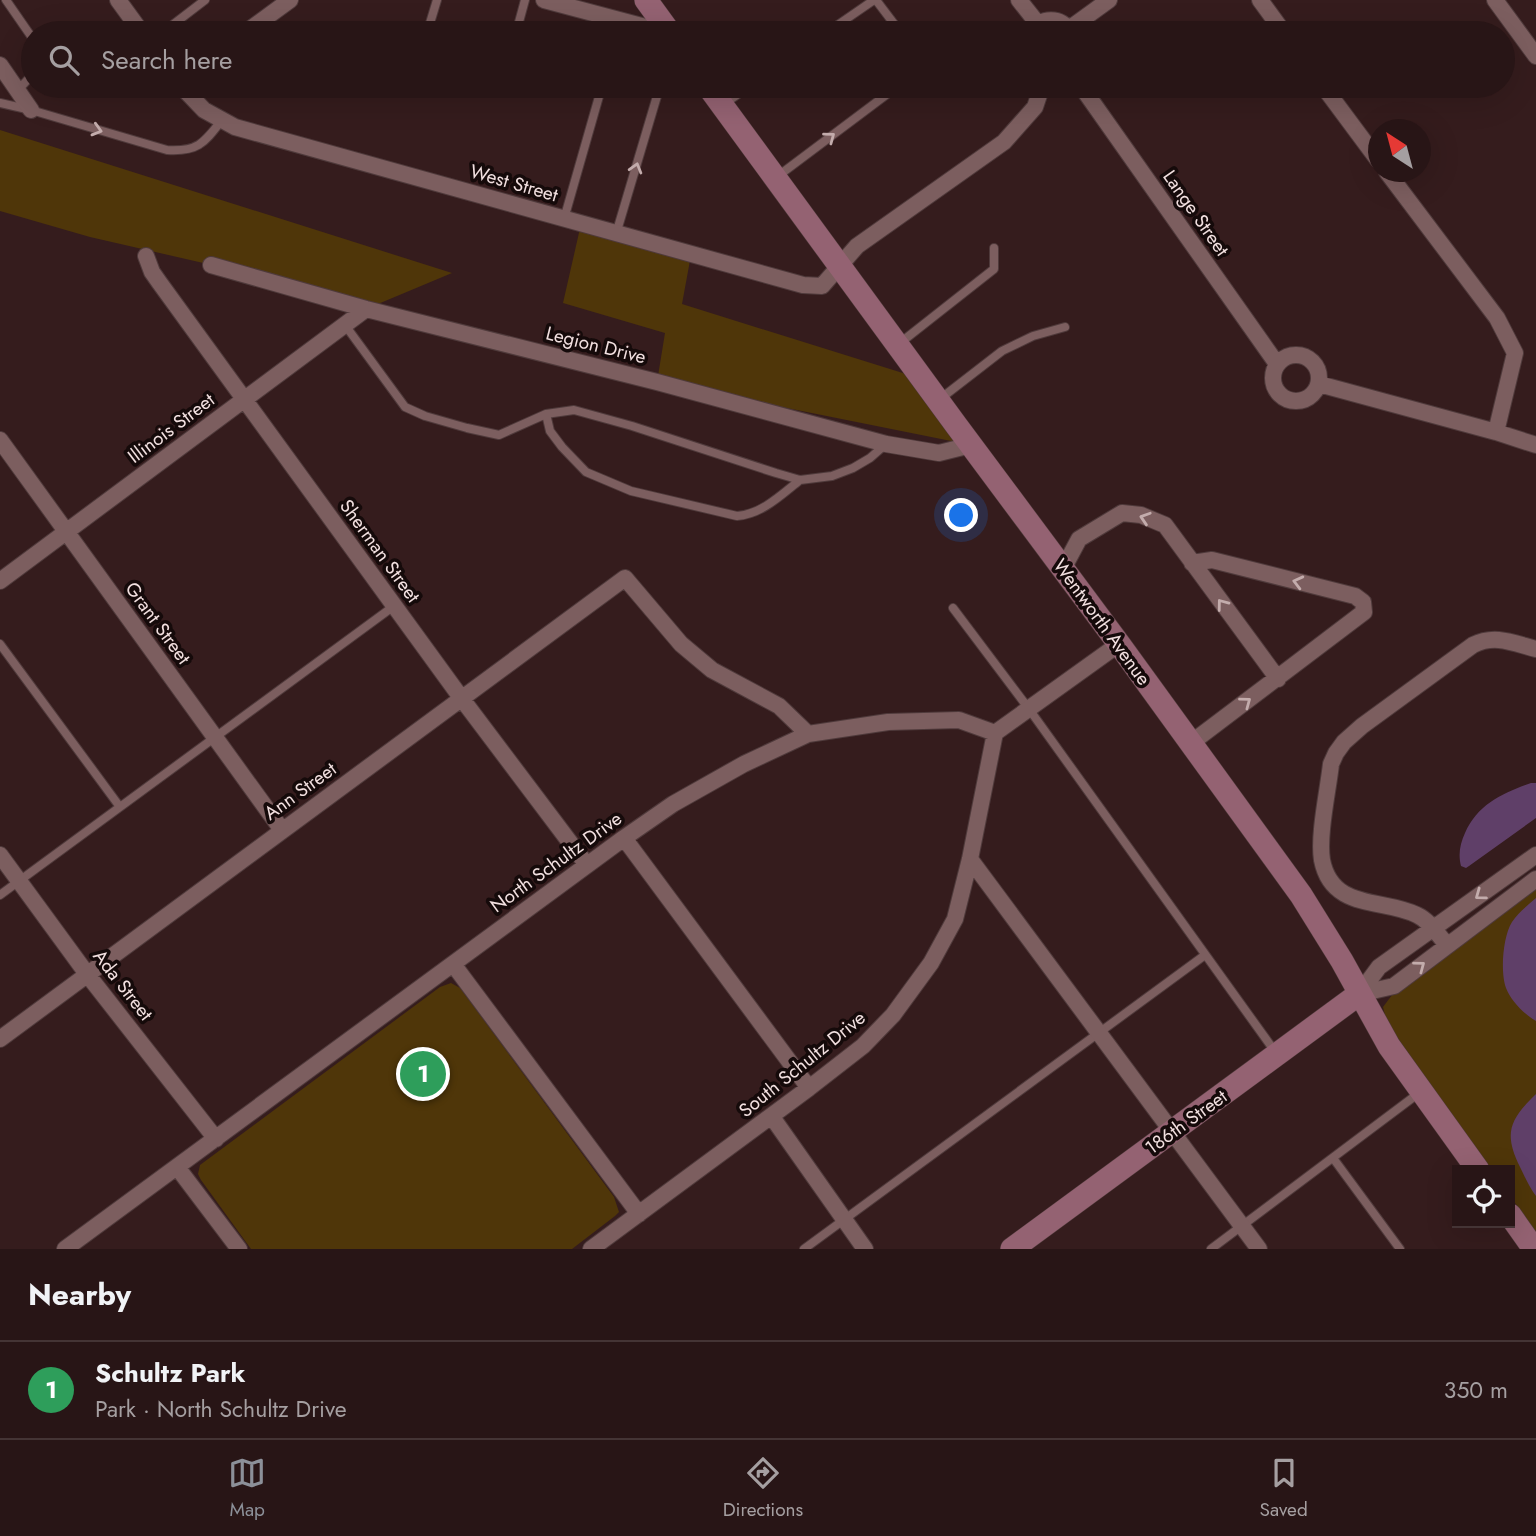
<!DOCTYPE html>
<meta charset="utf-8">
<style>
:root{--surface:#281516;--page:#342223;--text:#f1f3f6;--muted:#a59fa1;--line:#443435;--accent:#8c9099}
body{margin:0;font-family:Jost,sans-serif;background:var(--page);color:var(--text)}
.controls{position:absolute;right:21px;bottom:21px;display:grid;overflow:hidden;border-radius:0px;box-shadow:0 7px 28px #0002}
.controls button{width:63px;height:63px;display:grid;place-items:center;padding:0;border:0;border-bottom:2px solid var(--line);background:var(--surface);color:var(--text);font:35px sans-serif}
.compass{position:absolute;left:1368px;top:119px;width:63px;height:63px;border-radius:50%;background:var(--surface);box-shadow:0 7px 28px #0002;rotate:324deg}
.you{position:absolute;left:962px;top:516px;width:24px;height:24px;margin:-18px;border:5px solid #fff;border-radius:50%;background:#1a73e8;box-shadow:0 0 0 10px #1a73e833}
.badge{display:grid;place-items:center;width:46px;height:46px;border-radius:50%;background:var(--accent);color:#fff;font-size:23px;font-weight:700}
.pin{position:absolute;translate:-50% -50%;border:4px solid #fff;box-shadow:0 2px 7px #0006}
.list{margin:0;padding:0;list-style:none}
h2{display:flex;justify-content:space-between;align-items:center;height:91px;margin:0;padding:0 28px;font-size:30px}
h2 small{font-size:23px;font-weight:400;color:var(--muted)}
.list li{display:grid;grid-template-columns:46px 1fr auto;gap:21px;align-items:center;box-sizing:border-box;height:98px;padding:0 28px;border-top:2px solid var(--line)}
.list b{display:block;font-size:26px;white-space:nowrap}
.list p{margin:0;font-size:23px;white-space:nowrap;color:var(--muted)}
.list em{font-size:23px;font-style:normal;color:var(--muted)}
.icon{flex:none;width:38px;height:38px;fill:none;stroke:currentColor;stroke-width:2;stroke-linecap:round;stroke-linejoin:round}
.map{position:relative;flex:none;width:1536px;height:1249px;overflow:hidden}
.search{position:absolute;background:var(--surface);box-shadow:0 7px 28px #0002;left:21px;right:21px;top:21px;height:77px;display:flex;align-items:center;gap:18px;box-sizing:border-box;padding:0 24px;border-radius:38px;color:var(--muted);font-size:26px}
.sheet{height:189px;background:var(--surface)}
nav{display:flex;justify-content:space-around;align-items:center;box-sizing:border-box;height:98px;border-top:2px solid var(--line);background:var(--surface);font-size:19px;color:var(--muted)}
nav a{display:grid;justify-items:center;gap:4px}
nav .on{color:var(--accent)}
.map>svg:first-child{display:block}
.green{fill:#4f3609}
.water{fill:#5f3f68}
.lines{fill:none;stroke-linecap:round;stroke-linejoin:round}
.lane-casing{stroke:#4f3a3b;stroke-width:10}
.street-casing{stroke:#4f3a3b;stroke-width:18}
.secondary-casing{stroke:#4f3a3b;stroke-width:24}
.lane{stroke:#7c5e5f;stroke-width:8}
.street{stroke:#7c5e5f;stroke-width:16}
.secondary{stroke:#946272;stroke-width:23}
.oneway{stroke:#c3acac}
.labels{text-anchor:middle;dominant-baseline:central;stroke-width:7;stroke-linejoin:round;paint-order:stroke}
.street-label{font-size:19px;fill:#f2e0e0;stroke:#150a0a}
</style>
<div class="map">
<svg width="1536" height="1249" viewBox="0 0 1536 1249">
<rect width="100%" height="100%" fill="#351c1d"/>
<path class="green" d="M0 130 452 273 366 309 212 265 90 237 0 211Z
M581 224 691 255 682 304 922 379 971 445 657 382 665 333 563 303Z
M1536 887V1232L1510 1196V1170H1491L1387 1023 1383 1007 1395 991Z
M451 983 460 988 614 1197 619 1212 615 1216 572 1249H251L201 1180 198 1174 200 1165 440 987Z"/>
<path class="water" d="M1531 783H1536V818L1469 866 1466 868 1461 866C1458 854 1460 844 1465 833 1478 804 1503 793 1531 783Z
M1536 898V1021C1524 1014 1511 1001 1506 988 1500 972 1503 936 1512 922 1518 913 1528 905 1536 898Z
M1536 1094V1196C1529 1187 1525 1177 1520 1167 1503 1133 1510 1119 1536 1094Z"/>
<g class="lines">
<defs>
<path id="lane" d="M6 0 33 39
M876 0 901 33
M162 33 205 0
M427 33 437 0
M516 33 525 0
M617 33 621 21
M826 33 874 0
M18 90 33 74
M0 103 31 110 167 150C198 152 204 143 222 120
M724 104 750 86
M778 176 898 86
M564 219 602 86
M616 234 660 86
M345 325 405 407 425 416 467 428 499 435 546 414 574 410 632 426 776 473 800 480 832 476 853 468 870 458 886 444
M900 343 994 269V248
M940 399 1002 351 1033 336 1065 327
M546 414 550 431 562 447 586 472 631 491 737 516C762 514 781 495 800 480
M953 608 1029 709 1276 1053
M0 644 120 807
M0 895 394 606
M1333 1158 1400 1249
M804 1249 1205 955
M1211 1249 1419 1093"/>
<path id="street" d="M118 0 142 33
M544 0 668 33
M1019 0 1038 24
M1260 0 1284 33
M1495 0 1536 56
M1069 29 1109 0
M245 33 290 0
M1031 33C1041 16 1061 16 1071 33
M0 65 31 110
M181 86 204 110 235 127 803 285 822 286 857 246 1004 142 1035 107 1042 86
M1081 86 1277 364
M1323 86 1378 160
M1387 172 1497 318 1515 353 1496 432
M146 256 152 272 159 282 462 699 587 865
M211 265 366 309 657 382 886 444 939 453 971 445
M1273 378a23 23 0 1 1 46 0a23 23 0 1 1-46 0Z
M1319 384 1496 432 1536 445
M0 440 282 830
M1063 569 1079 539 1122 513 1141 515 1165 525 1278 679
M0 581 366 309
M995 733 1119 644
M1191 743 1364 612 1363 602 1355 596 1212 560 1192 563
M624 838 809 1088
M0 855 87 974 216 1139
M970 859 1259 1249
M1447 945C1438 935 1430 921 1417 915 1383 898 1332 911 1322 860 1318 835 1328 791 1331 764L1336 753 1344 742 1362 726 1473 645C1495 634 1513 643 1536 649
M453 964 639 1214
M1359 994 1379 967 1536 855
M1359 994 1394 986 1536 879
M0 1039 625 578 681 644 712 670 779 706 808 734
M772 1117 865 1249
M177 1167 239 1249
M65 1249 624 838 673 804 744 764 808 734 888 722 959 720 995 733
M591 1249 809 1088 863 1046 893 1015 931 963 955 919 970 859 995 733"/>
<path id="secondary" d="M646 0 670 33
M708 86 956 425 1119 644 1301 895 1342 961 1389 1046 1478 1170
M1510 1215 1534 1249
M1012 1249 1359 994"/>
</defs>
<use href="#lane" class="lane-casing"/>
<use href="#street" class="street-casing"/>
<use href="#secondary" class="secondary-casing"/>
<use href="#lane" class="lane"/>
<use href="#street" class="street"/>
<use href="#secondary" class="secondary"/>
</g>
<defs><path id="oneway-chevron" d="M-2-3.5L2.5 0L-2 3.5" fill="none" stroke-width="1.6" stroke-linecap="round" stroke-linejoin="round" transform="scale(1.75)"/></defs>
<g class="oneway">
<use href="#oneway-chevron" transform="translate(97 130) rotate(16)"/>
<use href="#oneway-chevron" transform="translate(830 137) rotate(-37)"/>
<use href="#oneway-chevron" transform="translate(636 168) rotate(-74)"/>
<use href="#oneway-chevron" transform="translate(1145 518) rotate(-162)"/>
<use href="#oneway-chevron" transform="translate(1298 582) rotate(-166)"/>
<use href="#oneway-chevron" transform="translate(1222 604) rotate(-127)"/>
<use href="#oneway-chevron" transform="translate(1246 702) rotate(-37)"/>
<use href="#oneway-chevron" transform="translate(1480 895) rotate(144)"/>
<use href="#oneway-chevron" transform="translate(1420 966) rotate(-37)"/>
</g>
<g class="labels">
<g class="street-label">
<text transform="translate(514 183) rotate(16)">West Street</text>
<text transform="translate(1196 213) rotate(55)">Lange Street</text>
<text transform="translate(596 345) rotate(14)">Legion Drive</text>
<text transform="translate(171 428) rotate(-37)">Illinois Street</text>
<text transform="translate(380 551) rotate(54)">Sherman Street</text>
<text transform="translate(1102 622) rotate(54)">Wentworth Avenue</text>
<text transform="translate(158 623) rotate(54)">Grant Street</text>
<text transform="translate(300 791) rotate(-36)">Ann Street</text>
<text transform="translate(556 862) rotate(-36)">North Schultz Drive</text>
<text transform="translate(123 985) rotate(52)">Ada Street</text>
<text transform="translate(802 1064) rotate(-39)">South Schultz Drive</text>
<text transform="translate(1186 1122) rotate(-36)">186th Street</text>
</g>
</g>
</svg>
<div class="controls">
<button><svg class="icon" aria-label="locate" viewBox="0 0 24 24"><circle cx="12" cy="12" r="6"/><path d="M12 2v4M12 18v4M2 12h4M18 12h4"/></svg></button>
</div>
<svg class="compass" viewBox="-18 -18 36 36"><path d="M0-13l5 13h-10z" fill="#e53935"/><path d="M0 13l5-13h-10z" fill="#a59fa1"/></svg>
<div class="you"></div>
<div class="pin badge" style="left:423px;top:1074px;background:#2e9e5b">1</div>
<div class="search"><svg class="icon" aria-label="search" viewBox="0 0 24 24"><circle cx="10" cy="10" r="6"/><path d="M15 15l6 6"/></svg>Search here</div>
</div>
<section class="sheet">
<h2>Nearby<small></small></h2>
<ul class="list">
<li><span class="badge" style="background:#2e9e5b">1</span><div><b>Schultz Park</b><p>Park · North Schultz Drive</p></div><em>350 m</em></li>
</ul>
</section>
<nav>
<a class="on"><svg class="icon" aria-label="map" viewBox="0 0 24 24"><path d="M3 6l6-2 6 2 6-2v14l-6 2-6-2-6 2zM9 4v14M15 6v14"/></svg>Map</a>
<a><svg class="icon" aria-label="directions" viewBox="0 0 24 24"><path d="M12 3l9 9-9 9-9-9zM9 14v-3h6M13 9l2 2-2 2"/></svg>Directions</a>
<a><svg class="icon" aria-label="saved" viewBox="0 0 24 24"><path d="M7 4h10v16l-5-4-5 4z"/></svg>Saved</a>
</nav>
